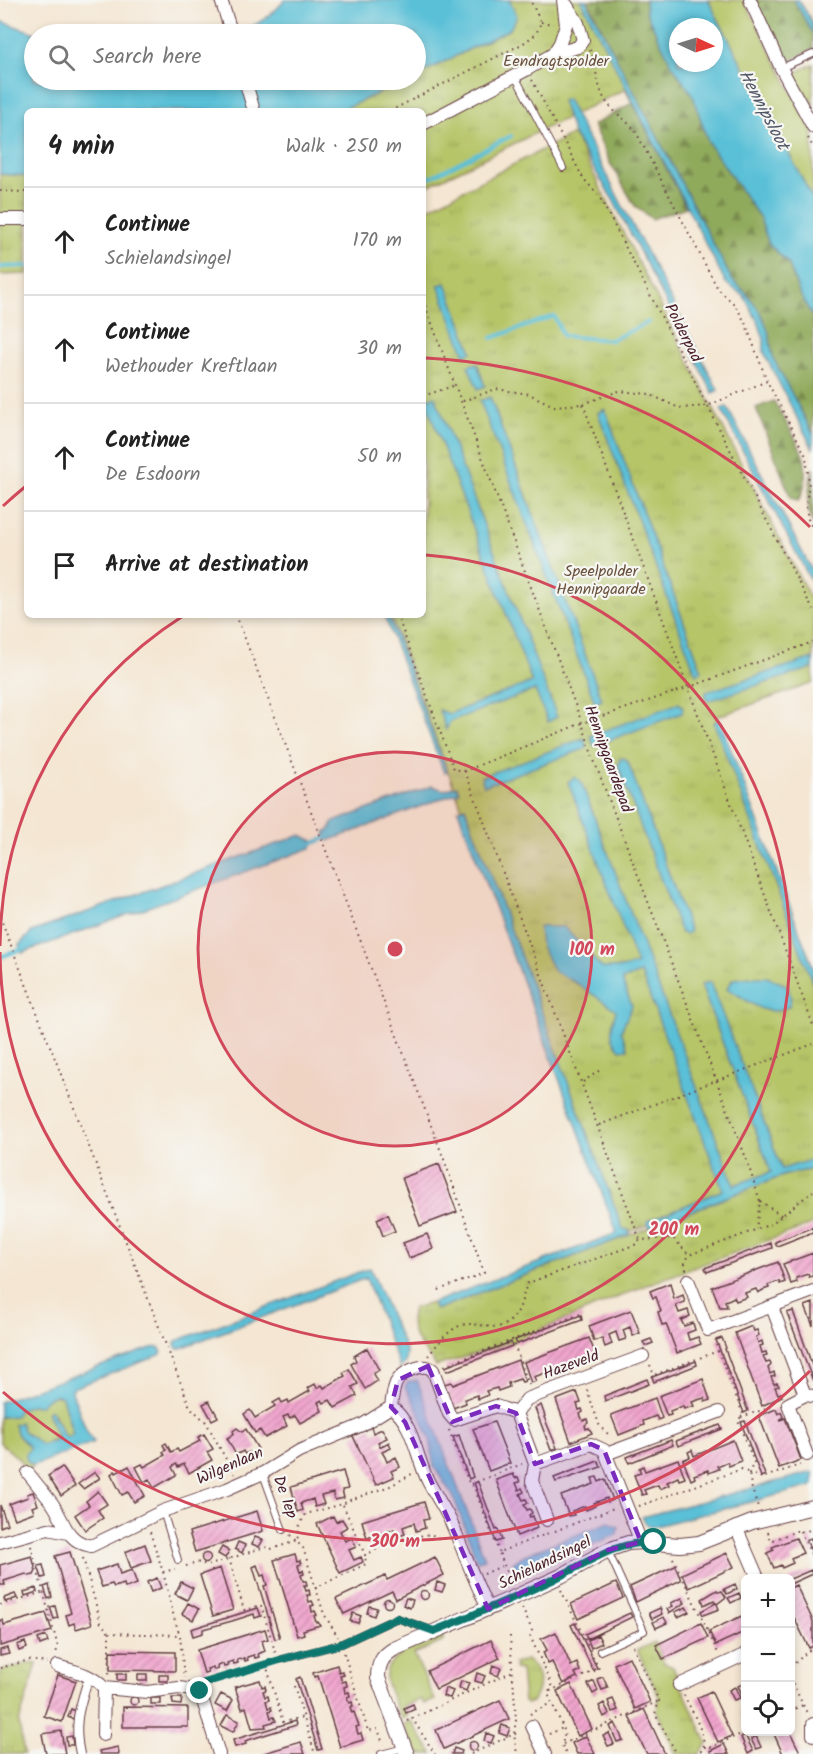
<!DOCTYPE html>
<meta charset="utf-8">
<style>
:root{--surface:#fff;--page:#f6f6f6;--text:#222;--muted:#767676;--line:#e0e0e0}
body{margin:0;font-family:Kalam,sans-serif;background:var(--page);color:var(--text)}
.controls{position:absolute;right:18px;bottom:18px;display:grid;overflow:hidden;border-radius:9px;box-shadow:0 3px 9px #0003}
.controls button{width:54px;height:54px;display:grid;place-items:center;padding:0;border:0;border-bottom:2px solid var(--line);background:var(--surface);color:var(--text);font:30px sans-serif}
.compass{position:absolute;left:669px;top:18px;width:54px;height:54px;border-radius:50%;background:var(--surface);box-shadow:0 3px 9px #0003;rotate:94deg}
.stop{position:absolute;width:18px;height:18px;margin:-14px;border:4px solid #0f766e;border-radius:50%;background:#fff}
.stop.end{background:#0f766e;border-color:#fff;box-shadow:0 2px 6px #0008}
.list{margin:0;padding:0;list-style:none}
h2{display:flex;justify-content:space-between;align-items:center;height:78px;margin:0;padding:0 24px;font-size:26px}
h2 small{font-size:20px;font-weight:400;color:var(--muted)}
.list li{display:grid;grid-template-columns:39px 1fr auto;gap:18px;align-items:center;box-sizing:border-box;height:108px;padding:0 24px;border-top:2px solid var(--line)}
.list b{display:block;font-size:22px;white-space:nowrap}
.list p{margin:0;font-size:20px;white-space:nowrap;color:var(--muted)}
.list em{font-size:20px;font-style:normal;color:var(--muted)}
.icon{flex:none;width:33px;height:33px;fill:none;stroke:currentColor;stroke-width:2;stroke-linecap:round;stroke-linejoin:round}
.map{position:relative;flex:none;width:813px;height:1754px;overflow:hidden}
.search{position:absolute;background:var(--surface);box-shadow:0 3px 9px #0003;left:24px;top:24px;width:402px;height:66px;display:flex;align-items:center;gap:15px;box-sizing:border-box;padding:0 21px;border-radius:33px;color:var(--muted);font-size:22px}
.panel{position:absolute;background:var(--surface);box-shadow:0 3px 9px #0003;left:24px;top:108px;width:402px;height:510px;border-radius:9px}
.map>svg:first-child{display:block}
.grass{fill:#b6c568;stroke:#80724a;stroke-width:1.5}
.forest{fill:url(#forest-firs);stroke:#6d6444;stroke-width:1.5}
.park{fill:url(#park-tufts);stroke:#80724a;stroke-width:1.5}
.water{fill:#5ac0d7;stroke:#527081;stroke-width:1.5;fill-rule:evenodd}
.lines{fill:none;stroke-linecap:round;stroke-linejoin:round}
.stream{stroke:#5ac0d7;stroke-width:4}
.building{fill:url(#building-hatch)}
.service-casing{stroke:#643d44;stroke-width:8}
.pedestrian-casing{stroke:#643d44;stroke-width:10}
.minor-casing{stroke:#643d44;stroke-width:14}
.tertiary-casing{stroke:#643d44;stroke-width:16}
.path{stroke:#643d44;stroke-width:2;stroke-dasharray:1.5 4.5;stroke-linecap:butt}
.service{stroke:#fff;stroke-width:6}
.pedestrian{stroke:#fff;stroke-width:8}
.minor{stroke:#fff;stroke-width:12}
.tertiary{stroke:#fff;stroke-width:14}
.route{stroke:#0f766e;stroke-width:8}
.marked{fill:#7b2cbf;fill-opacity:0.2;stroke:#7b2cbf;stroke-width:4.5;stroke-dasharray:12 8;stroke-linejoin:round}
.ring{fill:none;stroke:#d1495b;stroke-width:3}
.labels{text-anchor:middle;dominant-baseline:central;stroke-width:4.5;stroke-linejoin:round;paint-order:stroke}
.park-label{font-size:16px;fill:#6a513d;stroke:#f6f6f2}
.street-label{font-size:16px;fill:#4a1f2b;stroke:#f6f6f2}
.water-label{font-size:18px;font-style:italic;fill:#505767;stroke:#f6f6f2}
.centre{fill:#d1495b;stroke:#f6f6f2;stroke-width:3}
.ring-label{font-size:18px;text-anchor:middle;font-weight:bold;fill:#d1495b;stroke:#f6f6f2;stroke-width:4.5;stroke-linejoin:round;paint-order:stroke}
</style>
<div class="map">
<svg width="813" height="1754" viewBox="0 0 813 1754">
<defs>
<pattern id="forest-firs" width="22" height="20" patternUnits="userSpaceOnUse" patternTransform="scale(1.5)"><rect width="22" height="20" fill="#90aa5c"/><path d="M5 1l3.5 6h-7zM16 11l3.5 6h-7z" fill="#788a4c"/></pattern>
<pattern id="park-tufts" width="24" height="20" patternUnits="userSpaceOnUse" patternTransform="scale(1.5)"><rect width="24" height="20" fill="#b6c568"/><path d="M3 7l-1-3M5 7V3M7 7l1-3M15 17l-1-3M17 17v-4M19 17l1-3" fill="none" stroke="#9ea95a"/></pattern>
<pattern id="building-hatch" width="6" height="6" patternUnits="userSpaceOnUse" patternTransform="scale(1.5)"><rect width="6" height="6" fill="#f1a5ce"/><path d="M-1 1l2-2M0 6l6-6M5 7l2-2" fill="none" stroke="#c586a7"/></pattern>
</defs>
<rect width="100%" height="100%" fill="#f6f6f2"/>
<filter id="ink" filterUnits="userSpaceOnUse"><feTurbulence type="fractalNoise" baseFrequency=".0167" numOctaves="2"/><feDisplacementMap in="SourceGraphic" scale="12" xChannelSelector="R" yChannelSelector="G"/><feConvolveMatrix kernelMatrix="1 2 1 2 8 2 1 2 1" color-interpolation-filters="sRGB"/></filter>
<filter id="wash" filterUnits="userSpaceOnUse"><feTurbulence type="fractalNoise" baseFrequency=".008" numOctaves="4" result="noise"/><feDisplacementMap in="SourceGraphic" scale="24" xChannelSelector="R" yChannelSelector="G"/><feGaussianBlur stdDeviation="1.35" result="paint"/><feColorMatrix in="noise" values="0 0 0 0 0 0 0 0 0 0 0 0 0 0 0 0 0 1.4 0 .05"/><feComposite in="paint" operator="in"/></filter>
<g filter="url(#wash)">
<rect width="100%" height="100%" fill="#f4e6d2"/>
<path class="grass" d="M708 0H744L813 132V200Z
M813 64V106L794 73Z
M56 1395 62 1397 73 1434 68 1437 64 1435 54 1413 47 1412 58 1437 42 1445 14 1425 18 1435 30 1448 29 1463 34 1465 28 1471 18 1458 0 1443V1417L16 1416 18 1410 31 1405 40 1406 44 1400Z
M442 1636 444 1641 414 1654 435 1700 424 1704 421 1699 403 1706 407 1716 401 1719C396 1706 388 1692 386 1679 382 1655 424 1644 442 1636Z
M411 1721 433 1754H415L404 1724Z"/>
<path class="forest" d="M586 0H645L646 12 671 63 693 96 708 142 760 218 769 244 789 264 798 290 813 318V434L775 362 771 351 770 338 748 294 732 280Z
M755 0H794L813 34V49L788 62 783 60Z
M610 58 686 207 652 219 635 206 610 163 593 125 632 103Z
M774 401C783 418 796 437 803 455 807 467 806 492 798 501L791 498 756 408Z
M813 468V525C805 509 809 485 813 468Z"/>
<path class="park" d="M509 0H588L630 87 423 188V111H339L407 80H416V76L510 29 516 16Z
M573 134 813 604V683L716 717 813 974V1163L620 1235 390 615H423V211Z
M0 174 27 176V274L0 275Z
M813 1169V1224L649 1284 510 1343 436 1366C423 1345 405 1337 413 1308L432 1303 435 1310 785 1175Z
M655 1642 664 1663 673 1667 707 1743 700 1754H676L657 1712 659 1697 637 1650Z
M527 1660C541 1671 542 1687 532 1702L527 1704 524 1702 521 1670 515 1669 514 1663Z
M32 1662 37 1664 19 1722 24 1754H0V1671Z"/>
<path class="water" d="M285 0H509L517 16 510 29 416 76V34H235C255 27 271 16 285 0Z
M581 0H586L732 280C749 294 763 313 769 334 771 344 771 353 775 362L813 434V449L770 365 764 352V339L759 324 744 296 726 283Z
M645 0H708L805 184 813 200V318L798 290 789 264 769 244 760 218 708 142 693 96 671 63 646 12ZM678 27H714V63H678Z
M794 0H799L813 24V34Z
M0 21 38 34H34V80H407L339 111H27V176L0 174Z
M567 99 718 390 713 393 612 198 573 134 562 101Z
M446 283 472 352 465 355 438 285Z
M477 363 485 386 478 389 468 366Z
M435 396 557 717 548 722 535 690 450 721 446 730 439 710 449 714 532 682 425 400Z
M490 397 602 700 595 703 480 401Z
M727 407 813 573V585L721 409Z
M605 409 702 671 696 674 598 413Z
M384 615H388L447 772 444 773Z
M813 658V668L708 701 705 697 706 692Z
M679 703 683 707 682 713 594 746 590 736Z
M716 721H720L813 968V984L714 723Z
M584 738 587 748 484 786 481 777Z
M624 758 628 762 690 931 686 934 681 933 618 766 620 759Z
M575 777 581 782 734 1185 771 1172 701 985 710 982 782 1169 813 1159V1169L785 1175 649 1227 647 1221 723 1190 641 973 622 980 632 1006 621 1031 628 1049 620 1050C607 1035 612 1028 616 1010L576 983 554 971 541 946 539 927H564L602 968H622L637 964 568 782Z
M432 786 444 790 457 786 459 792 328 841 325 832 329 831 333 822Z
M465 807 623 1229 629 1230V1235L435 1310 432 1303 617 1233 458 810Z
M301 835 313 841 311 848 22 953 19 945 32 932Z
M752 977H767L788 986 791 999 789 1006C764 1021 749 999 727 989L733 979Z
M370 1268 406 1351 405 1363 400 1368 366 1278 178 1349 175 1345 176 1341Z
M159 1347 162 1352 160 1355 73 1388 72 1392 87 1432 94 1442 34 1465C27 1463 26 1460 26 1453L30 1448 18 1435 14 1425 20 1422 24 1432 42 1445 56 1440 58 1437 47 1412 51 1410 64 1435 68 1437 73 1434 62 1397C54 1393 45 1399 40 1406L31 1405 18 1410 16 1416 0 1417V1402L151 1348Z
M417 1380 485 1559 477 1561 453 1496 434 1467 430 1439 418 1410 405 1387 408 1382Z
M813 1472V1486L652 1527 646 1524 642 1517Z
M609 1522 619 1527 616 1535 529 1570 518 1572 513 1563 524 1555Z"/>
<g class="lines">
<path class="stream" d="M423 181 511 136
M0 267 27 266
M492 338 554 316 563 336 611 340 649 322
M308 845 330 837
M0 957 25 948"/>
</g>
<g id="blocks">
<path class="building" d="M439 1164 457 1212 420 1226 402 1178Z
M388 1214 395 1231 383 1236 377 1219Z
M813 1227V1232L777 1246 775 1242Z
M427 1234 433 1249 409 1258 403 1243Z
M771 1243 772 1248 707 1272 705 1268Z
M813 1253V1276L809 1277 808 1274 796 1278 797 1282 791 1284 783 1264Z
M778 1262 785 1282 780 1284 779 1281 768 1285 769 1288 763 1290 758 1293 756 1289 745 1293 747 1297 736 1301 734 1297 730 1299 725 1301 727 1307H720L712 1287Z
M670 1283 674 1299 683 1295 685 1302 676 1305 679 1313 688 1310 690 1316 681 1320 684 1326 693 1323 695 1330 687 1333 689 1340 698 1337 701 1344 677 1353 666 1324 662 1325 658 1312 661 1311 656 1297 653 1298 650 1291Z
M813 1303V1326L805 1306Z
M631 1310 640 1333 633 1336 630 1327 623 1330 626 1339 619 1341 616 1332 609 1335 612 1344 605 1347 602 1338 594 1341 589 1326Z
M793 1311 813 1368V1381L787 1313Z
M581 1315 582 1320 517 1344 515 1340Z
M752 1326 754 1331 757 1330 759 1335 756 1337 758 1343 762 1341 763 1345 760 1346 762 1353 766 1352 767 1355 763 1356 766 1363 770 1362 771 1365 768 1368 770 1374 774 1372 775 1376 771 1377 774 1384 777 1383 779 1386 775 1387 778 1394 781 1393 782 1396 762 1406 735 1333Z
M589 1338 597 1358 591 1360 589 1357 579 1360 581 1364 569 1369 568 1365 562 1367 558 1369 559 1372 549 1376 548 1372 534 1377 536 1381 531 1383 524 1362Z
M722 1338 726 1348 725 1349 748 1411 744 1413 716 1340Z
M651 1339 653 1343 645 1346 643 1342Z
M511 1342 512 1346 447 1371 445 1367Z
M367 1348 379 1370 373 1374 377 1381 365 1389 351 1364 356 1361 354 1356Z
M518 1360 525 1381 522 1382 520 1379 508 1383 509 1387 498 1391 497 1388 486 1391 488 1395 478 1399 477 1395 465 1399 466 1403 453 1408 444 1384 451 1382 453 1385Z
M696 1361 697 1365 654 1382 652 1377Z
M349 1369 358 1384 352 1387 357 1396 335 1408 330 1400 324 1403 322 1400 318 1402 322 1411 300 1423 295 1415 290 1418 288 1415 283 1417 287 1426 265 1438 260 1430 255 1433 244 1414 250 1410 255 1418 275 1406 273 1403 280 1399 282 1403 288 1400 289 1403 310 1391 308 1388 315 1384 317 1388 322 1385 324 1388 345 1376 343 1373Z
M647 1379 649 1384 605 1401 604 1396Z
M703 1379 710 1400 705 1402 704 1398 692 1402 694 1406 684 1409 683 1406 670 1411 671 1415 667 1416 659 1396Z
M577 1392 581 1403 577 1404 579 1410 582 1409 583 1412 580 1414 583 1421 587 1419 588 1423 585 1425 586 1429 589 1428 592 1433 571 1442 556 1400Z
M655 1398 662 1418 658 1420 656 1416 643 1421 644 1425 619 1435 611 1415Z
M209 1401 218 1417 212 1420 203 1404Z
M541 1405 545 1416 544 1417 557 1448 551 1450 535 1408Z
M776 1409 778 1414 781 1412 783 1417 780 1420 785 1418 801 1460 779 1468 759 1416Z
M745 1421 765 1475 761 1477 741 1422Z
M494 1422 510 1463 489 1471 473 1429Z
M720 1425 722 1429 678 1446 676 1441Z
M371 1427 373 1433 382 1429 387 1438 378 1442 380 1447 389 1442 391 1448 382 1452 385 1457 387 1462 396 1457 400 1467 391 1471 394 1477 376 1485 353 1436Z
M237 1428 242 1432 246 1429 258 1449 250 1454 249 1452 245 1454 243 1451 236 1455 227 1438 234 1434 233 1431Z
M204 1434 213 1449 207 1452 212 1460 189 1473 184 1464 178 1467 176 1464 172 1467 176 1475 154 1488 149 1479 144 1482 136 1467 142 1464 144 1467 165 1455 163 1452 166 1450 163 1445 166 1443 171 1452 177 1449 179 1452 200 1441 198 1437Z
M459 1435 473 1477 469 1479 453 1437Z
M671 1440 673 1445 629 1463 627 1457Z
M733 1440 741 1461 729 1466 727 1462 717 1466 719 1469 709 1473 708 1470 694 1475 695 1478 691 1480 683 1460 690 1457 688 1452 692 1450 694 1456Z
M678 1459 685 1478 679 1480 678 1477 667 1482 669 1485 660 1489 658 1485 644 1490 646 1494 642 1495 634 1475 641 1473 639 1468 643 1466 645 1471Z
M598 1461 601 1467 556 1482 554 1478Z
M129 1466 145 1496 134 1502 128 1492 122 1495 111 1474 115 1471 116 1473Z
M62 1467 75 1486 61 1496 48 1476Z
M343 1471 348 1489 342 1490 344 1498 335 1500 333 1493 321 1496 324 1504 315 1507 313 1499 301 1503 303 1510 298 1512 291 1487Z
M95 1472 100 1478 83 1489 78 1484Z
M513 1474 515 1478 518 1477 520 1482 516 1483 519 1490 522 1488 524 1492 520 1494 523 1500 526 1499 528 1503 524 1504 527 1510 530 1509 532 1513 529 1515 530 1517 533 1516 537 1528 517 1536 496 1480Z
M597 1477 599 1482 605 1479 613 1500 608 1502 607 1498 594 1503 595 1506 591 1508 586 1510 585 1506 572 1511 574 1515 569 1516 561 1496 594 1484 592 1478Z
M478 1482 496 1530 498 1529 502 1540 496 1542 474 1483Z
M98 1491 107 1504 98 1510 103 1518 85 1530 75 1515 89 1505 86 1501Z
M33 1492 38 1505 32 1507 34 1512 15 1519 9 1504 28 1497 27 1494Z
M424 1502 429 1519 423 1520 425 1528 416 1531 414 1523 403 1527 405 1534 396 1537 394 1529 382 1533 385 1541 376 1543 373 1536 367 1538 362 1521Z
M0 1505 7 1524 0 1527Z
M257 1511 263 1531 195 1552 189 1532Z
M333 1516 336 1522 342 1519 347 1527 340 1531 345 1541 352 1538 356 1547 349 1550 354 1560 361 1557 363 1562 340 1573 317 1524Z
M255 1537 263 1540 259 1547 252 1544Z
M796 1538 803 1553 791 1558 793 1563 782 1568 781 1565 774 1568 767 1553 774 1550 772 1547Z
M811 1538 813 1544V1555L806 1540Z
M238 1542 245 1545 242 1553 235 1549Z
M145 1544 151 1561 131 1568 125 1552Z
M222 1547 229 1551 225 1558 218 1554Z
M70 1552 92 1624 76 1629 74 1623 69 1625 66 1615 71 1613 55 1556Z
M727 1553 734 1567 689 1588 682 1574Z
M201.5 1558a4.5 4.5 0 1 1 9 0a4.5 4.5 0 1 1-9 0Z
M295 1554 297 1561 300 1560 301 1564 298 1565 300 1571 303 1570 304 1574 301 1575 303 1581H306L307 1585H304L306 1591 309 1590 310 1595H307L309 1602 312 1601 314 1605 311 1606 312 1612 315 1611 317 1615 314 1616 316 1622H318L320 1625 303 1630 304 1634 297 1636 274 1560Z
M32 1556 36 1571 34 1575 29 1576 26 1574 4 1581 5 1585H0V1565Z
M435 1557 444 1575 396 1599 392 1591 344 1614 336 1599 385 1576 387 1580Z
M117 1564 120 1574 132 1570 137 1584 125 1588 124 1584 114 1587 112 1584 102 1587 96 1571Z
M43 1565 46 1577 42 1578 38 1566Z
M257 1565 261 1576 264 1575 267 1585 264 1586 280 1638 275 1639 253 1567Z
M675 1566 681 1580 636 1602 630 1587Z
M220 1568 233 1610 213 1616 200 1575Z
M811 1570 812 1574 790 1584V1579Z
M157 1578 161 1588 151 1592 147 1582Z
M181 1582 193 1588 187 1600 175 1594Z
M437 1582 445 1585 442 1592 435 1590Z
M616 1583 623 1598 578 1619 571 1604Z
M735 1584 737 1589 727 1594 724 1589Z
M49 1585 52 1597 48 1599 44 1587Z
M796 1585 813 1621V1646L809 1648 790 1609V1588Z
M36 1588 37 1592 25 1596 24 1592Z
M717 1590 719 1592 722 1591 726 1597 717 1604 719 1609 703 1615 701 1611 716 1603 714 1600 704 1605 702 1599Z
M419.5 1595a4.5 4.5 0 1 1 9 0a4.5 4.5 0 1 1-9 0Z
M739 1593 741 1598 731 1603 728 1598Z
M15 1594 17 1598 5 1602 4 1598Z
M406 1598 413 1600 410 1608 403 1605Z
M682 1598 685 1603 669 1613 667 1609 673 1606 671 1603Z
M383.5 1603a4.5 4.5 0 1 1 9 0a4.5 4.5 0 1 1-9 0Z
M188 1603 199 1609 193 1620 182 1614Z
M55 1606 58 1618 54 1619 50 1607Z
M369 1606 377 1608 374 1616 367 1613Z
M686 1607 689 1612 678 1617 675 1612Z
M258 1608 261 1616 255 1618 254 1614 232 1621 203 1629V1633L193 1636 191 1629Z
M660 1608 662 1614 652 1619 649 1613Z
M46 1613 52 1631 0 1646V1620H3L4 1625Z
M353 1613 361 1616 358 1623 350 1621Z
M630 1613 632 1617 587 1639 585 1634Z
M746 1614V1631L716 1645 709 1631Z
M664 1617 667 1623 656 1628 653 1622Z
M575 1623 597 1668 593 1670 571 1625Z
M701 1623 708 1638 663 1659 656 1645Z
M265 1629 268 1639 262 1641 265 1651 258 1654 259 1657 255 1658 254 1655 247 1657 248 1660 245 1661 244 1658 237 1660 238 1663 234 1664 233 1661 227 1663 228 1666 224 1667 223 1664 217 1666 218 1669 214 1670 213 1667 207 1669 208 1672 204 1673 197 1650Z
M556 1632 571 1666 577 1663 580 1671 575 1673 577 1677 563 1684 552 1662 548 1664 543 1652 547 1650 541 1639Z
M598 1635 602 1643 591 1648 588 1640Z
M46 1636 48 1642 40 1645 38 1639Z
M491 1640 500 1658 436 1689 427 1671Z
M25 1642 27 1648 19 1651 17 1645Z
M7 1648 9 1654 0 1656V1650Z
M110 1651 175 1652V1671L110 1670Z
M629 1657 650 1702 635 1709 614 1664Z
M337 1665 339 1672 342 1671 344 1675 340 1676 342 1682 346 1681 347 1686 344 1687 345 1693 349 1692 350 1696 347 1697 349 1703 352 1702 353 1706 350 1707 352 1713 354 1712 359 1726 356 1727 358 1734 361 1733 363 1740 340 1747 318 1676 314 1677 313 1673Z
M493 1665 501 1668 498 1676 491 1673Z
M477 1673 485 1676 482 1683 475 1681Z
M117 1674H126V1680H117Z
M138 1674H147V1681H138Z
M58 1675 76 1681 62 1722 44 1716Z
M159 1675H168V1681H159Z
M300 1677 322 1749 318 1750 296 1679Z
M603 1677 608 1688 602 1690 597 1679Z
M260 1680 262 1687 265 1686 266 1690 263 1691 265 1697 268 1696 269 1700 266 1701 268 1708 271 1707 272 1710 269 1711 271 1718 274 1717 276 1721 265 1724 266 1727 252 1728 246 1707 242 1709 235 1687Z
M461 1681 469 1683 466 1691 459 1688Z
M594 1681 598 1691 593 1694 588 1684Z
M744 1683 746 1695 743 1696 738 1686Z
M571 1684 592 1729 578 1736 557 1691Z
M735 1687 740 1698 734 1700 729 1690Z
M445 1688 453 1691 450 1698 443 1696Z
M711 1691 732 1736 718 1742 697 1698Z
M221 1694 233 1700 227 1711 215 1705Z
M130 1701a4 4 0 1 1 8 0a4 4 0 1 1-8 0Z
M151 1698H160V1704H151Z
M172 1698H182L181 1705 173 1704Z
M613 1699 618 1710 612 1712 608 1701Z
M500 1700 509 1719 444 1749 436 1730Z
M604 1703 609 1714 604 1717 599 1706Z
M413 1704 415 1709 406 1713 404 1708Z
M123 1707 188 1708V1727H123Z
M71 1709 76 1711 73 1719 68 1717Z
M644 1709 659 1741 665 1754H647L639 1738 629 1716Z
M745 1709 746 1711V1724L740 1712Z
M227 1715 239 1721 233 1732 221 1726Z
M295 1721 296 1725 245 1741 246 1744 235 1747 233 1740Z
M615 1723 623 1740 617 1742 610 1726Z
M502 1725 510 1728 507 1736 499 1733Z
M61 1731 65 1754H46L42 1734Z
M773 1732H790L801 1754H783Z
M486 1733 494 1736 491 1743 484 1741Z
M609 1733 614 1744 608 1746 603 1736Z
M745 1735 753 1751 748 1754 741 1737Z
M72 1736 73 1745H67L66 1737Z
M586 1736 595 1754H577L572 1743Z
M756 1736 761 1747 756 1749 751 1739Z
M468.5 1746a4.5 4.5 0 1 1 9 0a4.5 4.5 0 1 1-9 0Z
M301 1742 305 1754H264V1753Z
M724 1744 729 1754H711L710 1751Z
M118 1747 119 1754H100L99 1751Z
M454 1748 462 1751 461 1754H452Z"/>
</g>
</g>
<g filter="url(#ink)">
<use href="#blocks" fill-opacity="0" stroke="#643d44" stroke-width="1.5"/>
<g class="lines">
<defs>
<path id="service" d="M781 68 813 54
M515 76 563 168
M263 1474 283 1530
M163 1511 178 1560
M600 1651 644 1631 608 1551
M283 1659 341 1644 397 1618 431 1630
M381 1754 404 1748"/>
<path id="pedestrian" d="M80 1754C73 1722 80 1706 89 1676"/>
<path id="minor" d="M221 0 232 34
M750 0 781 68 813 127
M553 54 578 47 583 40 578 23 566 4
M245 80 254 111
M423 124 526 70 553 54 560 43 566 25 563 0
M0 219H27
M688 1280 708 1330 813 1291
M772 1307 805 1395 813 1396
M805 1395 788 1404 807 1455
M391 1407C413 1423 416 1455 427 1479 434 1493 443 1506 450 1520 463 1549 474 1580 488 1609
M516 1413 535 1464 532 1481 547 1520
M606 1454 719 1412
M535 1464 591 1444 604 1450 641 1542
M28 1473C36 1483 44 1493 52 1503 65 1521 65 1541 91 1546L163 1511 227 1489 263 1473 299 1451 362 1425 391 1407C392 1399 393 1390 396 1383 402 1371 423 1362 433 1370L449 1414 454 1420 496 1406 516 1413 527 1399 643 1356
M736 1527 758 1578
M0 1542 48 1529 68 1533
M57 1666C74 1671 92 1674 104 1688L147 1692 179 1688 200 1691 219 1754
M679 1685 746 1654
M813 1724V1735
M532 1726 545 1754
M103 1735 104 1688"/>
<path id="tertiary" d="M407 1754 378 1678C378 1664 382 1656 394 1649L517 1596 561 1576 608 1550 628 1543 641 1542 680 1545 699 1543 752 1522 813 1507"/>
</defs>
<use href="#service" class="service-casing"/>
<use href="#pedestrian" class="pedestrian-casing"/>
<use href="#minor" class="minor-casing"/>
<use href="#tertiary" class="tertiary-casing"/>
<path class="path" d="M541 22 553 24
M590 50C597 66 596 89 608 104 615 113 627 121 635 130L718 289 735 305 745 322 767 381 806 456 809 482 806 506 808 519 813 529
M532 80 583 178 599 196 813 610
M390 111 522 44 536 34 541 22 530 0
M808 138 813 147
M0 191 27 192
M423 300 582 723 592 755 746 1158 760 1201 756 1229
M423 396 456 385
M463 401 496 389 529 394 554 406 583 404 619 391 649 394 679 408 707 406 767 381
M583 404 813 1025
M236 615 445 1162 484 1273 436 1291
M397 615 454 769 465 771 582 723 687 688 813 642
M465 771 640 1240
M0 917 190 1407 206 1422 234 1474
M583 1082 600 1070
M599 1125 813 1044
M760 1201 782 1216
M686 1270 685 1263 689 1255 771 1224 813 1191
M512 1339 529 1385
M718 1351 743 1414 738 1421 754 1462 749 1473 762 1478 800 1465
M428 1356C438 1344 447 1330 462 1325 479 1320 497 1335 511 1320 523 1309 521 1296 528 1283L637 1244 640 1240 673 1238 689 1255
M650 1365 654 1375 718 1351 715 1340
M444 1366 583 1313
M587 1390 600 1427 608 1434 609 1438
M741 1417 775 1406
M449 1430 469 1483 474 1487 499 1552
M471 1484 522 1464
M343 1505 365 1555 396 1540 431 1534 437 1538 443 1536
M639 1506 742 1469 749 1473 751 1486 758 1507
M555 1531 614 1508
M800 1531 813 1558
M150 1532 163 1572 175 1569
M768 1532 771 1541 796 1531H807L813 1528
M290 1535 303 1548 324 1614 338 1637
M31 1546 58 1647 56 1653
M83 1558 101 1623 109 1633V1676
M229 1558 244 1610 261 1605 276 1655
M673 1558 718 1653
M186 1566 200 1562 207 1566 265 1547 271 1549 297 1541 300 1524 306 1514 343 1504 350 1500 390 1486 412 1474
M163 1572C169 1594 172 1615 180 1635
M484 1574 504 1565
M511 1583 499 1552 549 1533
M315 1588 366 1564 365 1555
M561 1590 591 1652
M0 1605 44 1592
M522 1608 532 1630 530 1636 552 1685 548 1694 565 1732 562 1745 566 1754
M109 1633 180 1635 184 1678
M510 1636 516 1720 514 1734 517 1754
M633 1646 659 1701 655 1714 677 1754
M344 1653 368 1731 378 1729 383 1744
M266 1664 283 1722 304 1717
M790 1666C800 1661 803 1653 813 1648
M0 1668 30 1660 47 1663
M790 1678 807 1713
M208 1682 274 1662
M294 1686 315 1754
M550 1691 599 1669 593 1657
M684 1695C689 1706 710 1741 702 1750 699 1754 693 1753 688 1754
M790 1711 803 1705
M530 1714 551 1703
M412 1718 435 1754
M407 1721 513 1671
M549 1734 563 1728
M563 1744 659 1701
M704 1747H711L746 1732
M471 1754 514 1734 520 1733"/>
<use href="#service" class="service"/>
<use href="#pedestrian" class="pedestrian"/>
<use href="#minor" class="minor"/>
<use href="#tertiary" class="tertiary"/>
</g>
</g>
<g class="lines" filter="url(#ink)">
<path class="route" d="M200 1691 204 1683 283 1659 341 1644 397 1618 434 1631C474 1615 513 1598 552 1580 588 1563 613 1542 654 1542"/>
</g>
<path class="marked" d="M428 1366 452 1422 496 1406 516 1413 535 1464 591 1444 604 1450 641 1542 608 1550 488 1609 405 1422 391 1407 398 1380Z"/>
<circle cx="395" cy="949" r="197" fill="#d1495b" fill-opacity=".12"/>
<g class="ring">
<circle cx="395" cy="949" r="197"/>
<path d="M0 946A395 395 0 0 1 183 616M426 555A395 395 0 1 1 0 952"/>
<path d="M810 1371A592 592 0 0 1 3 1392M3 506A592 592 0 0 1 26 486M426 358A592 592 0 0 1 810 527"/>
</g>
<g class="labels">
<g class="park-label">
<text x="556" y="61">Eendragtspolder</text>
<text x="601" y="571">Speelpolder<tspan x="601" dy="18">Hennipgaarde</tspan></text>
</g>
<g class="street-label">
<text transform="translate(683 333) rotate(63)">Polderpad</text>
<text transform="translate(608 759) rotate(70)">Hennipgaardepad</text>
<text transform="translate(571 1365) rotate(-20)">Hazeveld</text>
<text transform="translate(230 1466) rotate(-24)">Wilgenlaan</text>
<text transform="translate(285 1497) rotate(71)">De Iep</text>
<text transform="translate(545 1563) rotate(-26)">Schielandsingel</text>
</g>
<g class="water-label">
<text transform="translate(763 110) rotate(62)">Hennipsloot</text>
</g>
</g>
<circle cx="395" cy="949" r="9" class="centre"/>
<g class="ring-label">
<text x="592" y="955">100 m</text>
<text x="674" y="1235">200 m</text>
<text x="395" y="1547">300 m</text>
</g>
</svg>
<div class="controls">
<button>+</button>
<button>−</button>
<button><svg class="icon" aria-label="locate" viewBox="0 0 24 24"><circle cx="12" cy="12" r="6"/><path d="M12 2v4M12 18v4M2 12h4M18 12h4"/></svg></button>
</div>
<svg class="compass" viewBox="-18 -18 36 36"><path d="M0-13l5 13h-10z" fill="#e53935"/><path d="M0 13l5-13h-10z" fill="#767676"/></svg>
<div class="stop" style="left:654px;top:1542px"></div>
<div class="stop end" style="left:200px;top:1691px"></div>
<div class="search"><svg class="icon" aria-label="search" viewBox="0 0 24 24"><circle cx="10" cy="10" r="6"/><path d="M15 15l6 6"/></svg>Search here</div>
<section class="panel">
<h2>4 min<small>Walk · 250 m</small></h2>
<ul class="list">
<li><svg class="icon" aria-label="ahead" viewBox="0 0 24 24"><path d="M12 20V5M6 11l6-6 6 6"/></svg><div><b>Continue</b><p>Schielandsingel</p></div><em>170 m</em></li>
<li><svg class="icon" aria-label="ahead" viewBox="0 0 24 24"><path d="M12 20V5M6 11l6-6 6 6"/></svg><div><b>Continue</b><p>Wethouder Kreftlaan</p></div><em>30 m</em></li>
<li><svg class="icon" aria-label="ahead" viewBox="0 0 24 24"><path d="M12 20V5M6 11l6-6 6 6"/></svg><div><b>Continue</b><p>De Esdoorn</p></div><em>50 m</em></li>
<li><svg class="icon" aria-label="arrive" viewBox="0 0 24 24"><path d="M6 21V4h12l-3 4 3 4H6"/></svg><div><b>Arrive at destination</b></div></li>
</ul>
</section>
</div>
